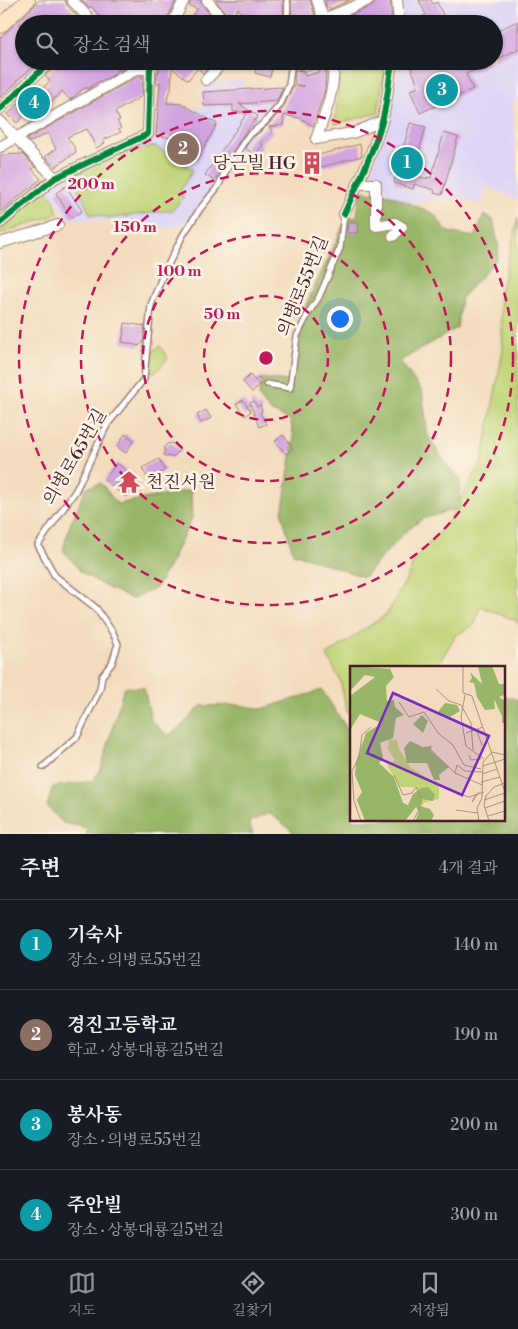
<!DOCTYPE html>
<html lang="ko">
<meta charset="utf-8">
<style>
:root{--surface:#171b24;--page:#20242c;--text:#f1f3f6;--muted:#9ea1a6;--line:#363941;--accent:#8c9099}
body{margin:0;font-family:"Libre Bodoni","Noto Serif KR",serif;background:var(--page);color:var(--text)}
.you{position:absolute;left:339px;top:318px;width:18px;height:18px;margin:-12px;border:4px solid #fff;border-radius:50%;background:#1a73e8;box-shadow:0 0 0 8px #1a73e833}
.badge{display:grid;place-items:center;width:32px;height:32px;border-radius:50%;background:var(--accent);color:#fff;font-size:16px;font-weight:700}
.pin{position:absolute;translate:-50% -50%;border:2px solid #fff;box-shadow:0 1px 5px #0006}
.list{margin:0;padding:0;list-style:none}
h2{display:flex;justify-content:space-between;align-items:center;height:65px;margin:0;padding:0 20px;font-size:21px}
h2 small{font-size:16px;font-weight:400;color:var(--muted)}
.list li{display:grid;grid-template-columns:32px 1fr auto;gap:15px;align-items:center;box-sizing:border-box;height:90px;padding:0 20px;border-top:1px solid var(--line)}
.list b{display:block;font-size:19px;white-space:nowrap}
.list p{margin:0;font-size:16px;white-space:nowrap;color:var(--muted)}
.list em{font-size:16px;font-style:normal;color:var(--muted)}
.icon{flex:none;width:28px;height:28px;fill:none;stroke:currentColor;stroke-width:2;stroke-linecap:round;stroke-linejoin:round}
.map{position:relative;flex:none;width:518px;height:834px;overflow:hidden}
.search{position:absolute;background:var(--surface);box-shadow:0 1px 4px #0004;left:15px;right:15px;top:15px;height:55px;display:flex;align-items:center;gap:12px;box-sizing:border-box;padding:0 18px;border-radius:28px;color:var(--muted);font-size:19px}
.sheet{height:425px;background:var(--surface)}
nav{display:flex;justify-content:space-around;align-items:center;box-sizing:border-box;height:70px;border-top:1px solid var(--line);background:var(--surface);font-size:14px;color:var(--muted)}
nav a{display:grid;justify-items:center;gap:2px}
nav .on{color:var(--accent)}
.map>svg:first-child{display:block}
.built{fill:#ded5f5}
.green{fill:#c0d477;stroke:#857a51}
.forest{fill:#98b668;stroke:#716a4a}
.building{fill:#d1a3e1}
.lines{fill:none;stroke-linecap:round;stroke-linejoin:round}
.lane-casing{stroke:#9e7e74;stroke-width:8}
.street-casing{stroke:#9e7e74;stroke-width:12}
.secondary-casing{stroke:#9e7e74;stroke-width:16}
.lane{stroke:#fff;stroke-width:5}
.street{stroke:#fff;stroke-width:10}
.secondary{stroke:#fce5c4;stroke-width:14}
.cycleway-casing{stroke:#fcf5e5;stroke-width:9}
.cycleway{stroke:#00873e;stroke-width:6}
.ring{fill:none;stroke:#c2185b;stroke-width:2.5;stroke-dasharray:9 6}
.labels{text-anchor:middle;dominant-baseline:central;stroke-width:5;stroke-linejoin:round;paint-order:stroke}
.poi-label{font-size:18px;fill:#4a1f2b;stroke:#fcf5e5;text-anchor:end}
.street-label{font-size:18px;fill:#4a1f2b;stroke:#fcf5e5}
.inset-road{fill:none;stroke:#af9083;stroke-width:1}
.view{fill:#7b2cbf;fill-opacity:0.15;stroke:#7b2cbf;stroke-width:2.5}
.inset-edge{fill:none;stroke:#4a1f2b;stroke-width:2.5}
.centre{fill:#c2185b;stroke:#fcf5e5;stroke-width:2.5}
.ring-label{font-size:15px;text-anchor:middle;font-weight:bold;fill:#c2185b;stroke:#fcf5e5;stroke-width:5;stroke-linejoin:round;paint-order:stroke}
</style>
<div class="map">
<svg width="518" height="834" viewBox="0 0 518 834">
<rect width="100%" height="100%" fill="#fcf5e5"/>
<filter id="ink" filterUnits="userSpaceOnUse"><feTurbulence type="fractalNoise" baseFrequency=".02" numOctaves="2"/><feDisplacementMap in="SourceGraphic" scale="10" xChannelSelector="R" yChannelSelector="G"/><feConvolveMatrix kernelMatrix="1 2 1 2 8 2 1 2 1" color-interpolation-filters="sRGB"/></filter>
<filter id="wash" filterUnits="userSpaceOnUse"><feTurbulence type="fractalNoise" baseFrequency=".0096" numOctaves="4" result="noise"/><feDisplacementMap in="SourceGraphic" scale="20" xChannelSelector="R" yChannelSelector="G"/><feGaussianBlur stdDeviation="1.12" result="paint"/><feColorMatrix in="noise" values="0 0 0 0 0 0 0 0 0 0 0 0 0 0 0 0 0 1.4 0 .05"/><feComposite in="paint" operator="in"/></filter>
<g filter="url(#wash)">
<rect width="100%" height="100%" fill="#f3dcbd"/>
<path class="built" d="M402 0H518V98L513 104 518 200 487 187 481 204 451 197 398 205 371 173 398 73 399 61H494V24H401Z
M243 79 247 88 276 86 277 100 213 190 182 225 140 231 120 222 68 218 46 188 99 159 154 137 170 139 192 108 203 109 202 93 207 84Z"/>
<path class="green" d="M340 61H386L378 113 335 124Z
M155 146 193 170 181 189 183 198 173 210 112 218 90 214 72 175 110 156Z
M46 188 54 199 58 214 0 234V231Z
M518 218V624L517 621 480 606 475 624 455 636 436 668H352V713L347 712 340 680 327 655 387 614 406 580 415 559 447 523 482 462 503 350 500 293Z
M160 346 168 358 155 373 149 369 153 351Z"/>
<path class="forest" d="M360 191 391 195 434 214 447 232 475 237 484 214 493 220 499 248 497 259 461 298 457 328 400 361 422 391 428 436 448 467 460 478V508L422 519 404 533 364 577 293 553 282 514 294 438 290 420 270 411 259 397 260 378 289 381 296 368 302 314 347 218 357 217Z
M101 483 117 504 191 490 192 518 172 560 156 588 132 599 104 586 81 572 63 550 70 525 86 488Z
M124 687 144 688 151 721 168 736 179 728 201 706 239 705 262 709 322 690 352 737V820H504V696L518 700V834H294L290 829 269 813 249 822 253 834H86L88 828 63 823 47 806 53 787 93 781 102 766Z"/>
<g id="blocks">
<path class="building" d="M39 0H65L67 5 84 24H18L24 30V61H41L17 80 18 81 0 98V38L34 6Z
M81 0H176L167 19 162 24H127L120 16 112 24H106L91 6 89 8Z
M191 0H200L202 4 217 24H187L193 18 191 16 198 9 189 6Z
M216 0H283L284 24H243L244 19 238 8 230 19Z
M291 0H310L315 16 310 18 313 24H292Z
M325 0H350L330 9 326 7Z
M381 0H390L392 23 332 24 372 6 375 2Z
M419 0H431L433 4 437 2 447 24H426L423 16 426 15Z
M518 21V49L494 61V32Z
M58 61H129L128 66 120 71 119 69 112 76 94 84 90 88H84L70 100 62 91 40 113 34 106 17 123 8 114 26 96 31 100 50 81 45 76 56 66Z
M166 61H208L211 65 203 73 198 68 188 80 172 68 171 90 168 95 167 103 182 104 217 124 197 160 173 146 177 138 156 136 160 82 156 84 157 72H159L160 64 169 65Z
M421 61H493L466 74 473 89 420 113 410 90 419 87 410 66Z
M264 62 273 64 270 77 255 73 257 63 263 65Z
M326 67 325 90 313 126 300 118 284 115 283 125 269 127 273 132 260 143 263 145 255 155 245 148 251 139 267 126 283 108 293 86H304L295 84V70L303 71 305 76 319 72V69Z
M139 76H143L142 96 115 112 120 120 117 121 121 128 119 129 121 132 103 140 105 143 96 148 87 129 67 137 75 148 76 152 55 167 45 157 56 149 48 133 30 142 27 139Z
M283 87 277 101 239 104 258 116 244 134 214 181 205 175 248 112H233V105L204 106 203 92Z
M410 123 426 127 412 175 427 179V177L431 178 444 133 458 137 442 195 434 193 435 190 414 184 413 189 394 183Z
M360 144 362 156 307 171 304 159Z
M23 154 35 167 32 169 41 179 0 212V155Z
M66 186 82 211 71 218 56 193Z
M359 222 357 233H347L348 223Z
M125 323 145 326 143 342 139 346 122 342Z
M250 375 255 381 259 377 263 382 252 392 243 382Z
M243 400 251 411 245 416 236 404Z
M254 401 257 407 260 405 262 411 260 413 266 424 259 427 250 403Z
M206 410 211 418 201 423 197 415Z
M125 434 134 440 126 453 117 447Z
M283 435 293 448 286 454 275 441Z
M172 443 180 450 173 457 164 456V447L167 444Z
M159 459 165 470 149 480 142 468Z
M117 463 139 480 126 497 104 480Z"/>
</g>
</g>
<g filter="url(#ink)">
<use href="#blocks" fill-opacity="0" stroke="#9e7e74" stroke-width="1"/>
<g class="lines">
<defs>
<path id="lane" d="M287 0C289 7 286 14 288 24
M267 384 290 388 297 336 309 312 319 297 340 248 344 214
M43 767 77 737 100 689 102 676 112 663 118 644 113 633 96 608 55 576 38 545 76 490 107 425 144 379 151 305 162 277 183 235 200 209 217 188 230 163 248 136 264 123 280 105 289 85 292 61"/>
<path id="street" d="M72 0 94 24
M207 0 223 20 224 24
M317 0 325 24
M397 0 399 24
M324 19 369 0
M172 24 184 0
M285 61 308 65 323 61
M333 61C336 88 325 115 316 139L353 133 382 121
M206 80 224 61
M0 109 51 61
M0 121 55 178
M0 147 137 69H150
M358 184H376V226L395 223 402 227 393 236
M344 214C358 184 372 154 382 122 387 103 389 81 392 61
M0 223 55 178 148 134 150 69 154 61
M0 243 58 225"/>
<path id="secondary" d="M0 26 28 0"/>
</defs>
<use href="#lane" class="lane-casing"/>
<use href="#street" class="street-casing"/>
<use href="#secondary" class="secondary-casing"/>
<use href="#lane" class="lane"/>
<use href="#street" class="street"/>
<use href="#secondary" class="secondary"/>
<defs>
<path id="cycleway" d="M0 109 51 61
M344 214C358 184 372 154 382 122 387 103 389 81 392 61
M0 223 55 178 148 134 150 69 154 61"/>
</defs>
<use href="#cycleway" class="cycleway-casing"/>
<use href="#cycleway" class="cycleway"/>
</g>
</g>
<g class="ring">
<circle cx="266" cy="358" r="62"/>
<circle cx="266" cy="358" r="123"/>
<circle cx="266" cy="358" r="185"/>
<circle cx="266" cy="358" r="247"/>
</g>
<defs>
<symbol id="building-bare" viewBox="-9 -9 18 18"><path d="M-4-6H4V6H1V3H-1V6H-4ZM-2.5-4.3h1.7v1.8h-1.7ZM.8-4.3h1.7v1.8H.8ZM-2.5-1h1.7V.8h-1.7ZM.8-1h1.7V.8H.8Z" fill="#d1495b" stroke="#fcf5e5" stroke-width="2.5" paint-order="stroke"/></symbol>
<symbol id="temple-bare" viewBox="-9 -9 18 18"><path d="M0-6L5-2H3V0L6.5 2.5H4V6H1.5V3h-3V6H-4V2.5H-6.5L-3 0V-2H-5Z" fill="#d1495b" stroke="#fcf5e5" stroke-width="2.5" paint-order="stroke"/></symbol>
</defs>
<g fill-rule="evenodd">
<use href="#building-bare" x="296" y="147" width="32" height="32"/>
<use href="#temple-bare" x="113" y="466" width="32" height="32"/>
</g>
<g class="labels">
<g class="poi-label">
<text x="296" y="163">당근빌 HG</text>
<text x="146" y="482" text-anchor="start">천진서원</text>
</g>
<g class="street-label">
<text transform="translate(303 286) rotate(-68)">의병로55번길</text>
<text transform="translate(75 457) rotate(-60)">의병로65번길</text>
</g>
</g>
<g transform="translate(350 666)">
<rect width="155" height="155" fill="#f3dcbd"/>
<path d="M39 73 47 74 49 83 61 102 89 119V133L73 137 66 121H50L37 99 45 94 38 83Z" fill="#c0d477"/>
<path d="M0 0 43 3H40L44 11 36 20 37 35 44 34 45 41 54 49 46 52 43 72 30 77 33 92 29 97 44 111 53 137 58 139 63 128 71 122 78 121 85 129 83 135 72 133 70 140 80 143 84 149 81 155H65L69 146 66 141 55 155H15L7 134 12 126 5 109 6 96 16 67 32 57 10 48 0 64V30L25 11 15 9 0 25ZM128 0H142L149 18H155L154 29 149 31 155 35V57H152V50L144 33 145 43 135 44 127 31 124 17 119 16 122 12 120 6 132 18ZM95 37 107 39 110 45 100 51 88 46ZM72 49 78 55 73 67 63 58ZM60 75 73 81 82 80 80 84 99 101 89 109 90 114H84L77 97H57L54 82Z" fill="#98b668"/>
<path class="inset-road" d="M113 0V27L122 30 155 126M86 23 99 35 111 39 121 57 123 84M115 29 111 51 116 80 134 93M49 36 59 51 74 46 88 67 103 79 114 99 131 103M126 63 132 79M116 67 133 61M81 81 80 83 105 107 132 119M119 89 121 94 131 93M133 100 155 93M105 107 107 99 115 105 132 106M132 108 147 103M44 109 53 129 62 127 66 121 70 129 72 138 63 155M131 116 150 111M126 128 122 136 129 126M113 129 119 131 134 126M134 134 155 127M135 142 155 135M106 144 127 147M138 150 155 145M11 155 4 135 2 105 9 91 12 69 21 61M129 155 127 142 132 132 133 96 142 86 155 89M139 155 134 139 136 130 144 121 155 117"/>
<path class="view" d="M43 27 139 70 112 129 17 87Z"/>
<rect width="155" height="155" class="inset-edge"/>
</g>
<circle cx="266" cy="358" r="8" class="centre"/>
<g class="ring-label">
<text x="91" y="189">200 m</text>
<text x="135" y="232">150 m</text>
<text x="179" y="276">100 m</text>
<text x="222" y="319">50 m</text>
</g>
</svg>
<div class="you"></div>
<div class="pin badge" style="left:407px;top:163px;background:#0f9aa8">1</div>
<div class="pin badge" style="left:183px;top:149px;background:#8d6e63">2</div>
<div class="pin badge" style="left:442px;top:90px;background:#0f9aa8">3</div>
<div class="pin badge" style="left:34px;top:103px;background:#0f9aa8">4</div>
<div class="search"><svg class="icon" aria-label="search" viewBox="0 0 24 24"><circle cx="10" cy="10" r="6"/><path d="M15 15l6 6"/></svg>장소 검색</div>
</div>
<section class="sheet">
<h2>주변<small>4개 결과</small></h2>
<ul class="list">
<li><span class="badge" style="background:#0f9aa8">1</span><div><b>기숙사</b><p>장소 · 의병로55번길</p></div><em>140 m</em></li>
<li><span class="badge" style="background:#8d6e63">2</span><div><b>경진고등학교</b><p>학교 · 상봉대룡길5번길</p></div><em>190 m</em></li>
<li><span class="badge" style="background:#0f9aa8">3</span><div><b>봉사동</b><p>장소 · 의병로55번길</p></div><em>200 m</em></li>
<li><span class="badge" style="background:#0f9aa8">4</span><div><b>주안빌</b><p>장소 · 상봉대룡길5번길</p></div><em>300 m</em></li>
</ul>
</section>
<nav>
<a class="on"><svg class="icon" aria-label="map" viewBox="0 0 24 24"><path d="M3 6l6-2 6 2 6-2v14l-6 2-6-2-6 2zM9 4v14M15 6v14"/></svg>지도</a>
<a><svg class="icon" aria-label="directions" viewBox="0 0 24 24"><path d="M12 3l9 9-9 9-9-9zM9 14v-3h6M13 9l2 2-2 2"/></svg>길찾기</a>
<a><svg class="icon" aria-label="saved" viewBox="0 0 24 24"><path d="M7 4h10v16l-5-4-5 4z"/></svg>저장됨</a>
</nav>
